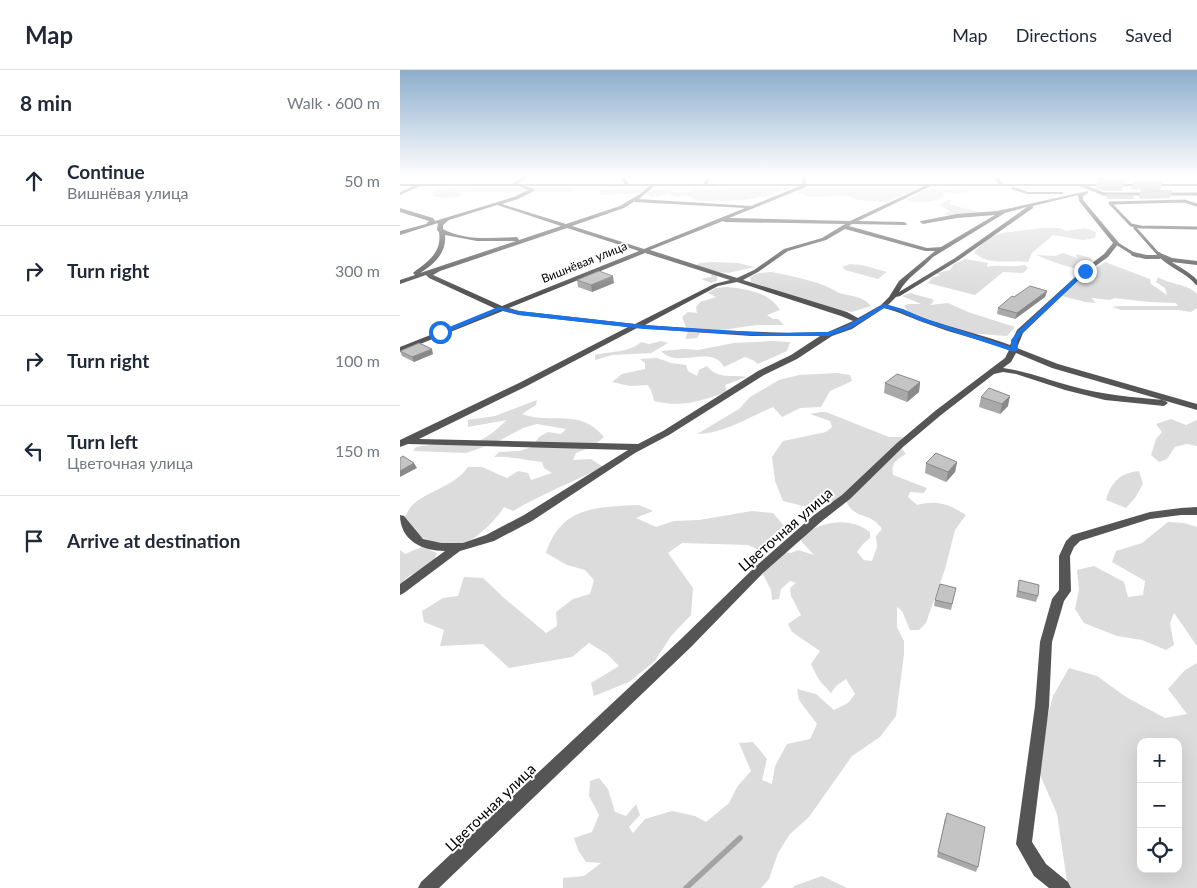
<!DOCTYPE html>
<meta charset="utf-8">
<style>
:root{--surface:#fff;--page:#f2f2f3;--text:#1f2937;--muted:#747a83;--line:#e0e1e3}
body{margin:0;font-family:Lato,sans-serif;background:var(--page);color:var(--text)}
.controls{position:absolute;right:15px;bottom:15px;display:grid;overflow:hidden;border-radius:10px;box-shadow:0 5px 20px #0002}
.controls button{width:45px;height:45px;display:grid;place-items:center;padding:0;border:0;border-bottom:1px solid var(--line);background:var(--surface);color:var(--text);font:25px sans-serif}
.stop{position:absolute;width:15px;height:15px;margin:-11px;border:4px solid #1a73e8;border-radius:50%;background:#fff}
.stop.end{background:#1a73e8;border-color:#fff;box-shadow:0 1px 5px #0008}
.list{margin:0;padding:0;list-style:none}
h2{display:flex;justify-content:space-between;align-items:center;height:65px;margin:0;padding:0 20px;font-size:21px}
h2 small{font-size:16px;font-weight:400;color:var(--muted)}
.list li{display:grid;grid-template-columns:32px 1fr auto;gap:15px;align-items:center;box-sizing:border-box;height:90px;padding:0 20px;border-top:1px solid var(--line)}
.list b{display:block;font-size:19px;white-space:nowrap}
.list p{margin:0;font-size:16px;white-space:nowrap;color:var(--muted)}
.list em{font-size:16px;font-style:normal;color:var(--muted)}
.icon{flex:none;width:28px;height:28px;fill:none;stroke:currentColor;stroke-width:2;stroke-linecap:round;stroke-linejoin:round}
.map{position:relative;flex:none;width:797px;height:818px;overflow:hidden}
header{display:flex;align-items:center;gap:30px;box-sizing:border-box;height:70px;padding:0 25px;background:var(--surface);border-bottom:1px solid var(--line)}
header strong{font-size:24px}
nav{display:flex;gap:28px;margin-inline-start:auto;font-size:18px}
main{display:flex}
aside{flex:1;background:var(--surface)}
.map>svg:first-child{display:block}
.green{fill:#dcdcdc;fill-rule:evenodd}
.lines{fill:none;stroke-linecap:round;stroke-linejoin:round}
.stream{stroke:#a3a3a3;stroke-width:5.5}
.lane-far1{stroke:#555;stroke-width:3}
.lane{stroke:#555;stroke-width:4}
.street{fill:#555;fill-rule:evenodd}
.secondary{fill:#222;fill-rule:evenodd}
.wall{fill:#a9a9a9}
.shaded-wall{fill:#898989}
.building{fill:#c4c4c4;stroke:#898989}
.route{fill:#1a73e8}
.labels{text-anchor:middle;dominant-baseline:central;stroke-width:4;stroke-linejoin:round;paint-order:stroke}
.far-street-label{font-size:12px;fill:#000;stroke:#fff}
.street-label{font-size:15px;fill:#000;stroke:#fff}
</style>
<header>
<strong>Map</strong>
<nav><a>Map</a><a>Directions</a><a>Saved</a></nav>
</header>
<main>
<aside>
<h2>8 min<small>Walk · 600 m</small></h2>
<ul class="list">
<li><svg class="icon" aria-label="ahead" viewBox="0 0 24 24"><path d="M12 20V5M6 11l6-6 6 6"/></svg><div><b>Continue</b><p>Вишнёвая улица</p></div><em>50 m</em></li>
<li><svg class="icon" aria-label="right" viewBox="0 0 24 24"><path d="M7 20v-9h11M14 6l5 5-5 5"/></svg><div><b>Turn right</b></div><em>300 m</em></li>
<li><svg class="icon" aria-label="right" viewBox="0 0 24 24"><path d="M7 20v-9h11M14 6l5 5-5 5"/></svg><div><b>Turn right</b></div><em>100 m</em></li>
<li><svg class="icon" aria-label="left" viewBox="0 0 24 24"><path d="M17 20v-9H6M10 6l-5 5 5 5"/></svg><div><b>Turn left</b><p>Цветочная улица</p></div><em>150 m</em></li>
<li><svg class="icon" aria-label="arrive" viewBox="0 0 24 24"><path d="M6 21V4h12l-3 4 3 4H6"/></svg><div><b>Arrive at destination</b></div></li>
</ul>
</aside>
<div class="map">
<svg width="797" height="818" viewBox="0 0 797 818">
<rect width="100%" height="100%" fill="#fff"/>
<path class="green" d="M107 117H162L177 119 173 122H59L61 126C52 128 40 129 31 125L35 124 32 122 44 118Z
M234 118 287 122 299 118 315 121 318 119 326 118H390C358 131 328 133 294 130L291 126 276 127 268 124 252 127 245 123 201 125 199 120Z
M405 118H516V120L486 132 458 130 448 126 410 127 399 123V120Z
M531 119 569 121 570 122 555 124 543 122 544 126C534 133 519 134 506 130L523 121Z
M549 130H552L550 133 551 135 585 143 548 145 545 144 550 141 539 134Z
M642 158H660L666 161 685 158 696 162 695 168 683 170 653 165 632 183 628 192C610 189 589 197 574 182L588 168 602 163Z
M663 183 677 188 676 184 691 188 692 191 679 199C663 196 651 191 636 185L655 186Z
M565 189 588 193 587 197C600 194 611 198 625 195L628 198 623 203 603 202 575 225 528 213 533 207 540 206 537 203 550 200 554 194Z
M311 192 338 193 355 197 328 203 317 202V211L311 213 301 209 311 207 312 203 295 196 300 193Z
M705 192 750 209 751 214 767 225 765 218 756 212 758 207C771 215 786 213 797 224V238L791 242 778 240H721L712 237 720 236H778L776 233 749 232 714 228 710 230 691 228 696 233 685 232 662 226 678 210Z
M450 194 462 195 487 202 478 209 445 200 442 197Z
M371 202C391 206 414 210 432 219 435 220 436 222 439 223 449 226 464 226 471 236L452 242 435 239 351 212 350 207 359 203Z
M327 217C347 219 369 222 380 240L367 245 373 249H378L384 255H357L300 263 297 268 285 269 288 262 282 247 288 242 297 243 296 237 300 232 316 227 308 223 316 218Z
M510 223 532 229 534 231 530 235 548 233 568 242 615 257 607 266 565 263 509 242 504 236 508 234H521L502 226Z
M261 271 268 273 251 283 212 285 195 290V285C211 281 229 283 241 272L249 274Z
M372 271 390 272 387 281 358 294 353 290 345 287 324 297C311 273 278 300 261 281L284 279 298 280 334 273Z
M257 288 271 293 286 295 288 301 297 306 299 300 307 296C318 310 331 304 347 307L325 315 327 322C300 331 282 338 254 331L252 323 248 315 230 316 212 312 222 304 245 299V293L240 289Z
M437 303 450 305 452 311 430 321 421 337 400 338 382 347 373 337C347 348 326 363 297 364L339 339 350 327 379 310 399 305Z
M137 330 136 335 122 344C152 355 179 337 204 367L192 377 176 383 173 390 191 389 203 397C173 412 142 424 113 441L104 437C97 449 74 472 60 475 45 479 24 468 11 463L4 448C7 443 11 435 16 432 33 419 54 416 68 397H82L107 408 118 401 128 403 131 410 152 403 144 398 142 392C124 390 113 386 94 387L99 382 119 381 132 377 139 367 148 362 161 364 166 359 137 354 123 358 95 373 66 383 13 381 16 377C35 373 59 376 75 372 87 369 98 358 107 350L68 357V350L95 346Z
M420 342H426L489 367H502V379L506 384C496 390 491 393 493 405L527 418 524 423 510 422 508 427 517 435C536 430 549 434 566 445L555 460 545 499 526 553 519 560H510L502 541 497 537V557L504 571V584L496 646 480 667 452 686 409 747 390 764 378 783 369 809 361 818H163V808L184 806 201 793 186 792 178 780 174 768 192 762 199 745 189 726 190 711 199 708 208 719 215 742 226 746 236 734 240 745 229 757 233 763 245 749 272 741 295 746 306 752 329 733 337 717 351 701 339 673 353 672 367 689 362 710 372 714 375 696 387 674 410 669 417 654 399 630 397 619 416 624 434 640 448 633 455 624 446 609 436 616 431 623 419 610 411 594 420 581 392 562 388 554 401 545 391 526 390 518 396 513 390 511 381 519 379 529 372 530 371 520 363 504 365 498 383 482 391 483 398 480 414 485 401 471 404 463C426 452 448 446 470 462V468L463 474 457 482 464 490 472 491 477 477 476 466 482 459C470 441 454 450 446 431L424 432 407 437 383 431 375 411 372 387 383 371 426 362 432 357 430 351 410 344Z
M771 349 786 355 797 350V376L787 374 775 377 767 389 759 392 751 385 756 369 762 362 756 354Z
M739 401 743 414 735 428 726 438 706 430C711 412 720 403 739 401Z
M239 435 253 441 236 448 256 457 274 451 299 450 352 441 373 443 385 457 379 472 362 481 348 475 282 473 268 483 293 518 291 545 271 566 255 591 229 612 194 626 191 613 219 596 207 584 189 573 172 587 109 598 83 574 40 576 44 560 24 552 22 541 43 528 58 526 64 507 83 508 104 528 146 563 157 556 156 542 173 529 190 524 194 510 185 500 167 495 146 483C161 436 197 437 239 435Z
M768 452 784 453 797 457V576L774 543 770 553 774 575 766 580 742 570 717 566 684 553 675 539 679 520 677 500 694 496 724 512 728 527 743 525 745 511 712 492 716 481 742 473Z
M22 477 37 483 32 494 7 507 0 515V480L5 484Z
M797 593V818H668L657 744 638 700 644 660 653 626 669 598 697 606 726 627 765 648 787 644 768 619 785 600ZM741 672H778V799H741Z
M422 806 447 818H393L394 816Z"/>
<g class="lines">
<path class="stream" d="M286 818 340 768"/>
<path class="lane-far1" d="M681 115 704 124H746
M765 124H797
M797 135 784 131 710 133 731 155 741 157 797 158
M735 158 760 186
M716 173 737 186
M760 186H761"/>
<path class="lane" d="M733 184 746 187H759L760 185 772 190 797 193
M759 184C770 197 787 200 797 213"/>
<path class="street" d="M123 106H129L118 114 134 119V121L118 129 102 134 166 154 220 136 240 124 252 114 254 116 239 129 351 136 402 115V106H406V117L329 148 450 151 529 114 531 116 458 151 504 152 507 154 506 155 452 154 449 156 527 178 541 177 595 145 557 148 523 154 520 152 521 151 557 144 597 141 688 121V123L683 126V130L719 173 708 187 687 202 623 263 617 278 658 294 797 334V340L652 298 616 283 611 292 603 298C627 301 648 310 671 316 702 325 732 327 764 330L768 333 764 336 705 330 665 320 616 304 603 302 594 304 541 345 503 377 450 429 422 451 363 503 291 577 39 818H18L21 812 281 569 355 497 414 445 442 425 497 373 535 341 605 288 609 280C582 270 554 264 528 254 513 249 500 242 484 238L452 259 432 266 397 289 364 305 269 365 235 383 132 451 94 471 60 481 4 523 0 525V514L45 481C22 481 0 470 0 445L4 446 23 469 41 473H63L86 465 124 445 228 380 8 374 0 377V370L119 313 228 257 119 245 103 241 0 282V277L96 239 29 208 26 205 0 214V210L15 205 13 203 14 202C29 191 42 182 39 162L37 160 38 153 0 165V161L26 154 29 151 0 142V138L33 148 35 151 114 127 128 120 117 115 113 116 111 115ZM678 125 679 131 713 173 704 184 683 200 617 260 610 275C586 266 561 260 536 252 519 247 505 239 488 235L496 227 500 226 559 190 633 138V136ZM235 131V132L345 138 244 179 172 156 224 138ZM97 135 161 156 119 170 117 167C93 168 64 171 43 159V155L49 150ZM627 137 555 188 499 222C507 207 522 199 533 187L605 143ZM323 151 325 152 445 154 422 168 384 179 354 200 337 208 250 180ZM167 158 239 181 102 236 33 205 40 201ZM445 159 525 181H535L499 211 489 227 481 235 458 248 447 242 343 210 358 202 388 181 426 170ZM45 165 77 171H116L20 203C34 194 47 183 45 165ZM245 183 330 210 314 214 235 254 119 241 109 238ZM337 212 441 246 453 251 428 262 389 263 312 260 245 255 318 216ZM237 258 351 266H420L391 285 358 301 263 361 238 374 19 369 125 317Z
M219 106H224L230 116H226Z
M307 106H311L307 115 305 116 303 115Z
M593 106H598L604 116H600Z
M18 114 22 115 0 125V122Z
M613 117 628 122H662L664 123 662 124H627L611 119Z
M797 437V445H781L750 449 680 471 674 477 670 486 671 521 664 531 652 572 649 636 632 772 646 794 668 812 671 818H649L634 806 616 774 635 636 640 572 652 529 659 520V486L666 471 672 465 750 442 781 438Z"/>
<path class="secondary" d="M0 114H797V116H0Z"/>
</g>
<path class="wall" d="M698 108 725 110 722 121H705L695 118Z
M733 112 762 114 760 121 731 119Z
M741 120 772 121 770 128 740 129 739 127Z
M707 124 734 125 733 129H708L706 127Z
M177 210 214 213 192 222 178 217Z
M647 221 645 227 615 249 597 244 598 238 614 227Z
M0 281 33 284 14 292 2 286Z
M520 312 519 322 507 332 484 323 485 313Z
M581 327 608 336 600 344 579 337Z
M557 392 555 402 546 412 525 403 526 393Z
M619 510 638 526 636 532 616 527Z
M556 518 551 540 534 536 535 530Z
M545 748 578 797 576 802 537 787Z"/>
<path class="shaded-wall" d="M213 206 214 213 192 222 191 215Z
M647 221 645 227 615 249 617 243Z
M32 279 33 284 14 292 12 287Z
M520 312 519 322 507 332 508 322Z
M610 326 608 336 600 344 602 334Z
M557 392 555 402 546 412 548 402Z
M14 393 17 398 0 407V401Z"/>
<path class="building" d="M698 108H721L725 110H708Z
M733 112H760L762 114Z
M741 120 772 121 742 122Z
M707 124 734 125 709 126Z
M199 201 213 206 191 215 177 210Z
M630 216 647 221 617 243 598 238 612 226 614 227Z
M19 273 32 279 12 287 0 281Z
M497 304 520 312 508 322 485 313Z
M589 318 610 326 602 334 581 327Z
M536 383 557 392 548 402 526 393Z
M3 386 14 393 0 401V388Z
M619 510 639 515 638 526 618 521Z
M540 514 556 518 552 534 535 530Z
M547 743 585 757 578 797 538 782Z"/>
<linearGradient id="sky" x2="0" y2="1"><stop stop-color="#8cadcc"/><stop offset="0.48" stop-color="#fff"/><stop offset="1" stop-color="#fff" stop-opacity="0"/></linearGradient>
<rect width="797" height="221" fill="url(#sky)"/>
<path class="route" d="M683 200 688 201 622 263 617 270 618 280 614 282 518 250 499 241 484 238 451 258 429 266H368L244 259 119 245 100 240 43 264 37 262 98 237 119 241 244 255 368 263 428 262 446 256 484 234 503 239 523 248 611 277V270L618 261Z"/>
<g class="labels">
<g class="far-street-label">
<text transform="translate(184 192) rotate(-22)">Вишнёвая улица</text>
</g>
<g class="street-label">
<text transform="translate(385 459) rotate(-41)">Цветочная улица</text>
<text transform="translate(90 737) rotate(-44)">Цветочная улица</text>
</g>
</g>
</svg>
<div class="controls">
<button>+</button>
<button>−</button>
<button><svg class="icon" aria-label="locate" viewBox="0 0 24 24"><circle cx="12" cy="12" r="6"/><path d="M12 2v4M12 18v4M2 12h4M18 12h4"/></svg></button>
</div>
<div class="stop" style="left:40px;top:262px"></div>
<div class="stop end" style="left:685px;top:201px"></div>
</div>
</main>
